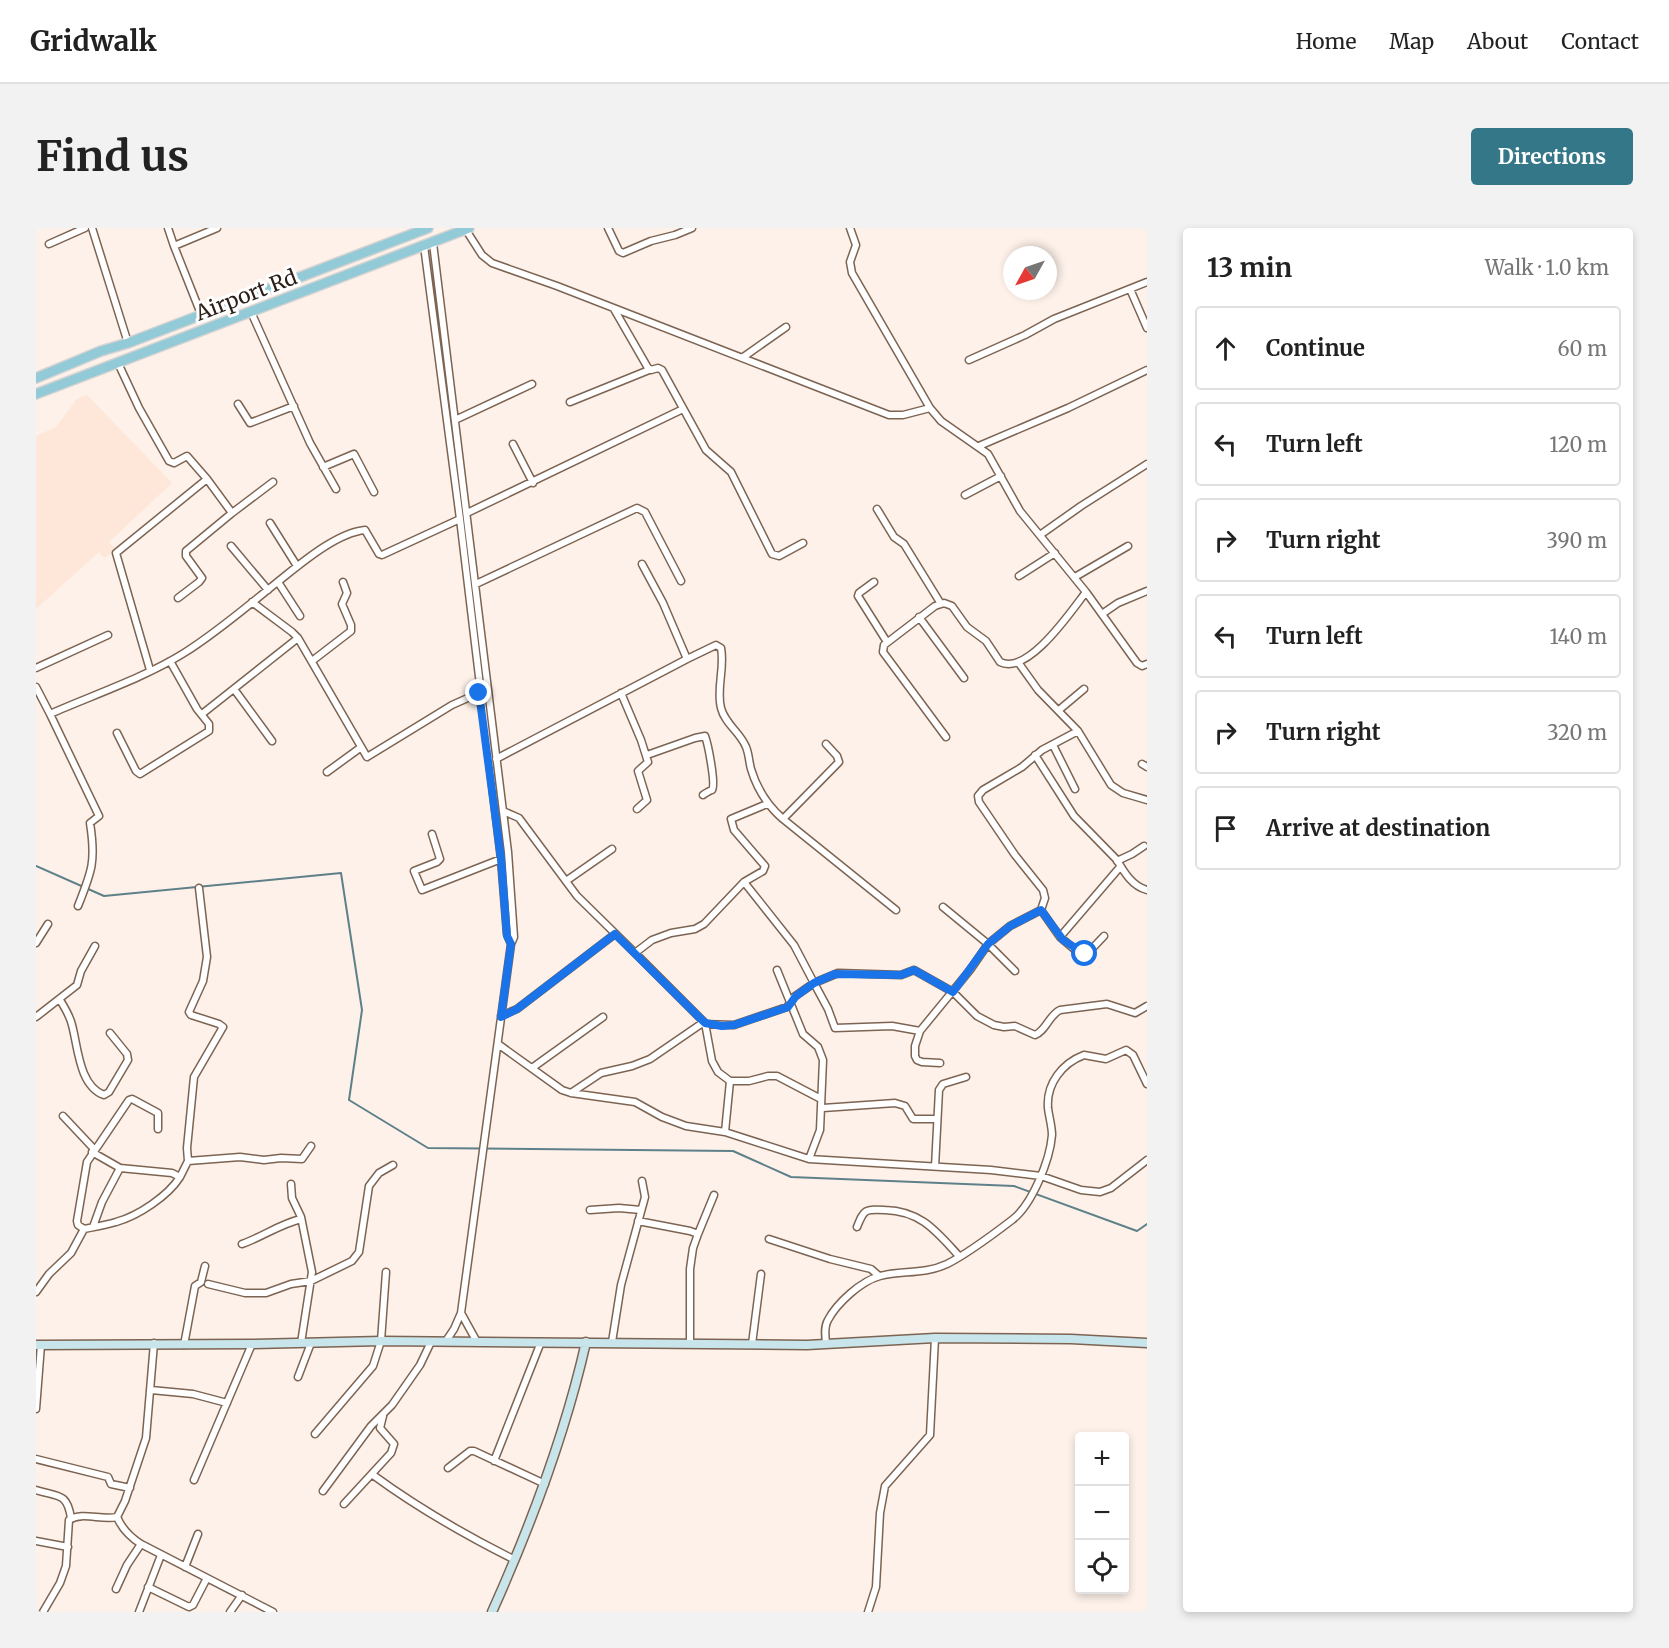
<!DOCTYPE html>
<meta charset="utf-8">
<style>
:root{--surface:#fff;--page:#f2f2f2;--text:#222;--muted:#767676;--line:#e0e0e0;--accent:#347788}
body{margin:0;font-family:Merriweather,serif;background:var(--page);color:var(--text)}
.controls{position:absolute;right:18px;bottom:18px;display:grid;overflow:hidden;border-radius:6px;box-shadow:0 3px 9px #0003}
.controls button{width:54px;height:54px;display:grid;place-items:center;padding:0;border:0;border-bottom:2px solid var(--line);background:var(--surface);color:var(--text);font:30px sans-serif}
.compass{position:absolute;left:967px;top:18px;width:54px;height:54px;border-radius:50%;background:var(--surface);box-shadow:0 3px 9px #0003;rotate:230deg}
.stop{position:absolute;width:18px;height:18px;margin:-14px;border:4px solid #1a73e8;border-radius:50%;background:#fff}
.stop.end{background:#1a73e8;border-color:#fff;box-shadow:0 2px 6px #0008}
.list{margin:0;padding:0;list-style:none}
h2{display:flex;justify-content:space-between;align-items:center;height:78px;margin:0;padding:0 24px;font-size:26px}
h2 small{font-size:20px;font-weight:400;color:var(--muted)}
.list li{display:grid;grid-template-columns:39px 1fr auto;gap:18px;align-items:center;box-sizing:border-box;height:84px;margin:0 12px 12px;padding:0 12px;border:2px solid var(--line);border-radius:6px}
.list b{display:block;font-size:22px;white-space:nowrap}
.list em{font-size:20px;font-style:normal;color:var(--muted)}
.icon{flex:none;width:33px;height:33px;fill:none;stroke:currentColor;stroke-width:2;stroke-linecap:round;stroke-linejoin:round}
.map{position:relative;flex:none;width:1111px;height:1384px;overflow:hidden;border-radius:6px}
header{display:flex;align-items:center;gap:36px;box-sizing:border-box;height:84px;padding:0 30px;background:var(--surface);border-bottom:2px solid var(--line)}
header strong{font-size:28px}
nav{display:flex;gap:33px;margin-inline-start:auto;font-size:21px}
.intro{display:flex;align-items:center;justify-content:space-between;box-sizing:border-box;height:144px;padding:0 36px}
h1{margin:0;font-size:42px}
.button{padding:15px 27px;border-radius:6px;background:var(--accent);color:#fff;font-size:21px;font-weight:700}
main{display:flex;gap:36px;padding:0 36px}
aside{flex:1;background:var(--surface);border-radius:6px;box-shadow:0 3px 9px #0003}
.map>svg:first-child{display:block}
.built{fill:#fee7d9}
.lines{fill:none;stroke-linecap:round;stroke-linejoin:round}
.stream{stroke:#5e8089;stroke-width:2}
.street-casing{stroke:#7d6452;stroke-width:9}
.secondary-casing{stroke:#7d6452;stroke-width:11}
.primary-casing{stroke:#d5d3d1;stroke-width:12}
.street{stroke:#fff;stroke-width:6}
.secondary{stroke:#c9e5ec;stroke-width:8}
.primary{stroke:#93cad8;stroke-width:9}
.route{stroke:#1a73e8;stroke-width:8}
.labels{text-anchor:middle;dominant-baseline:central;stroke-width:6;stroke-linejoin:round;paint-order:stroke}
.street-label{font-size:21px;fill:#2c211a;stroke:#fff}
</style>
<header>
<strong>Gridwalk</strong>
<nav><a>Home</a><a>Map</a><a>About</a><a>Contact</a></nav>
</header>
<div class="intro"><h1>Find us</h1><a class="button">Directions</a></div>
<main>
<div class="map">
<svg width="1111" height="1384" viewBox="0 0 1111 1384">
<rect width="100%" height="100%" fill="#fdf1e9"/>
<path class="built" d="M51 167 136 255 73 314 79 321 69 330 63 324 0 381V208L20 199 41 171Z"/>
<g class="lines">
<path class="stream" d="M0 638 68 668 305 645 326 782 313 872 392 920 697 923 755 949 978 958 1101 1003 1111 996"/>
<defs>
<path id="street" d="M56 0 92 115
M132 0 138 18
M572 0 583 23 587 25 615 13 639 7 656 0
M814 0 820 17 814 34 816 45 894 180 905 193 952 226 984 283 1050 364 1101 435 1106 438 1111 436
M430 2 446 27 456 35 521 58 853 187H867L894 180
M397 15 472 624 478 709 475 716 425 1085 418 1101 410 1113
M13 16 49 0
M388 18 424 291 465 631 471 706 475 716
M1094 61 1111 100
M578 81 612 140 615 142 622 140 626 142 670 222 695 244 736 326 743 328 767 315
M215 84 274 215 300 261
M165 86 138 18 181 0
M706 130 750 99
M933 132 989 107 1018 91 1111 54
M82 135 103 180 133 233 138 235 151 228 171 251
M534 174 613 142
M202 176 214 195 258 178
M419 192 496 156
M477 216 497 255
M943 218 1032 180 1111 142
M287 239 318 226 338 264
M929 267 965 248
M841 281 858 309 868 316 905 376
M196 285 237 254
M431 285 647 181
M234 295 261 338
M1004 307 1045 278 1111 236
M195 318 232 362
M983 348 1019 325
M1039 349 1092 318
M242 354 264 388
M838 354 823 365 822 368 851 414
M440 356 601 280 609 284 645 353
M1066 386 1082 375 1111 363
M883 389 928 450
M262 410 331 529 416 477 443 465
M651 431 680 417 685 420C689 440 680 461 685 480 689 496 704 504 710 519 713 526 713 534 715 541 721 561 732 578 747 591L803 534 801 528 790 516
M276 433 315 403V397L306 376 311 365 307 354
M982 434 1002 462 1042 503 1075 557 1087 565 1111 572
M0 440 72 407
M114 442 80 325 171 251 196 285 150 323V328L166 350 163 354 142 370
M0 459 14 486
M198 461 236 513
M585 465 605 512 612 534 602 543 611 572 601 581
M1023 482 1048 461
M166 486 262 410 256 404 216 374
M81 505 100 543 104 546 173 503V496L161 481 134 433
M910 509 847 424 848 417 899 378 908 375 916 378 931 399 950 413 964 434C992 448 1036 382 1050 364
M1017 517 1039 561
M611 527 659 510 669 508C672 516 680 556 676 562 675 562 668 566 667 567
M999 527 1038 588 1081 632C1088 644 1096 658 1111 662
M460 531 651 431 627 375 606 336
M1106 536 1111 539
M291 544 324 520
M467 583 483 590 541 668 599 725
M747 591 860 682
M396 606 404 631 401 634 378 643 386 662 465 631
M1081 633 1096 626 1108 618
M530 653 576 621
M708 654 727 643 729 638 698 602 695 591 731 576
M42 678C56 643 60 633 54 595L63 588 14 486C57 467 108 450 148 425 180 405 209 380 239 356 262 338 299 305 329 302L343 326 346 327 424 291
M907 679 952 716 979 743
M1005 682 1024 709
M1068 708 1051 726 1037 720 1024 709 1084 639
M0 715 12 696
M741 742 767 806 782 819 787 832 784 902 773 931
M24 772C29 780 34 788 36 797 42 819 43 858 68 867L73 864 92 832 91 826 74 805
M465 788 481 781 579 706
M0 789 41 757 45 743 59 718
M462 816 526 862 535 865 599 874 626 889 650 898 689 904 773 931 955 942 1005 948 1045 962 1064 964 1075 960 1111 932
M904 835 886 834 881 832 879 828V818L884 803 934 742 952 716 974 698 1005 682 1009 670 1007 662 979 627 943 574 942 568 947 562 986 539 1006 522 1042 503
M496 840 567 789
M694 853H713L732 848H741L785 871
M535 865 565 845 596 838 614 831 665 796 698 797 751 779 758 769 778 755 792 781 799 800 856 798 884 803
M787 880 859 875 869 878 877 891H901
M27 888 58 921
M689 904 694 853 682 844 676 833 669 795 599 725 616 712 635 705 659 701 668 696 708 654 758 717 778 755 802 745 865 747 878 742 917 764 941 788 958 797 968 799 979 798 999 807C1010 803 1013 787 1024 782L1071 776 1099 785 1111 778
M56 924 84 940 66 974 57 999
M152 933 204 929 228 932 245 930 266 931 275 918
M899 939 903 862 907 856 930 849
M144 949 152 933 151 920 158 849 187 799 183 796 155 787 153 784 167 753 171 729 163 660
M255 956 256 970 265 989 276 1044 265 1115
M554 982 583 980 605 982
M602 993 654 1003 662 1006 657 1020 654 1041V1115
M821 999C828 981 829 981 849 982 885 983 900 1003 923 1028
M48 1001 42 997 41 993 51 934 93 872 96 871 122 885V901
M48 1001C58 999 70 997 80 994 102 988 132 968 144 949L136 945 84 940
M662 1006 678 967
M733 1011 794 1031 835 1041 843 1048
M206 1016C226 1009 244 996 265 991
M172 1056 209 1065H230L255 1056 275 1053 316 1033 323 1024 333 958 343 945 357 937
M0 1064 13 1046 35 1025 48 1001
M425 1085 441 1114
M576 1114 585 1057 609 969 606 953
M790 1114C789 1107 788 1099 792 1092 801 1075 825 1053 844 1048 866 1042 887 1047 911 1036 929 1027 959 1005 976 992 996 977 1014 932 1016 907 1016 898 1013 889 1012 880 1010 855 1027 835 1048 827L1070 831 1090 822 1097 827 1111 856
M118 1115 110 1210 89 1273 81 1289C86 1301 94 1309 105 1316L237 1384
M716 1116 725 1046
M148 1117 159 1058 165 1054 169 1038
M262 1149 275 1115
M115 1162 157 1166 191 1175
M0 1181 5 1117
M279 1206 337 1138 345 1113 350 1044
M0 1231 72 1249 75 1256 94 1260
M458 1233 505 1114
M412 1240 434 1223H438L509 1256
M337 1247C382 1280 429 1307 479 1332
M158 1252 216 1116
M0 1262C22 1269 31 1264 35 1290
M287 1263 335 1198 356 1177 384 1137 395 1114
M308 1276 355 1225 358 1216 344 1200 347 1188
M0 1313 32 1319
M149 1339 162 1306
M112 1359 153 1379 157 1377 171 1350
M80 1361 91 1337 105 1316
M7 1384 24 1355 30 1338 33 1292C46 1283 66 1293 81 1289
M103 1384 125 1327
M194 1384 206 1367
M832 1384 840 1359 844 1285 849 1258 894 1207 899 1110"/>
<path id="secondary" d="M0 1117 216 1116 345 1113 771 1117 899 1110 1035 1111 1111 1115
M456 1384C495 1297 529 1207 550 1114"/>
<path id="primary" d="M0 150 65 123 92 115 392 0
M0 166 433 0"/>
</defs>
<use href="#street" class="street-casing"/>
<use href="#secondary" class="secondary-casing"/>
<use href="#primary" class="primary-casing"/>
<use href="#street" class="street"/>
<use href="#secondary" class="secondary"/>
<use href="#primary" class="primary"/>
</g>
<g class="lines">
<path class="route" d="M443 465 465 631 471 708 475 716 465 789 481 781 579 706 669 795 686 798 698 797 752 779 760 768 778 755 799 746 865 747 878 742 917 764 952 716 974 698 1005 682 1027 712 1049 726"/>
</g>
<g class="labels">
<g class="street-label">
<text transform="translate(210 67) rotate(-21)">Airport Rd</text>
</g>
</g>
</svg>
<div class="controls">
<button>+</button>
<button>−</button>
<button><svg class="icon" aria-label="locate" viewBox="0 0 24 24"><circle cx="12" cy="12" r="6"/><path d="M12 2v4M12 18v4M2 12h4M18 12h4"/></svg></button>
</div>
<svg class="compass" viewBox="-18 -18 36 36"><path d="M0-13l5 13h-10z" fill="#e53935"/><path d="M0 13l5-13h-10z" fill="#767676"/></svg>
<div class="stop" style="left:1049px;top:726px"></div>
<div class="stop end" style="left:443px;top:465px"></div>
</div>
<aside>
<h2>13 min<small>Walk · 1.0 km</small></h2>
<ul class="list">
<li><svg class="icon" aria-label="ahead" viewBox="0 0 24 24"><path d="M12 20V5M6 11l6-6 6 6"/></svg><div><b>Continue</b></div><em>60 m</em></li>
<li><svg class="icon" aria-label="left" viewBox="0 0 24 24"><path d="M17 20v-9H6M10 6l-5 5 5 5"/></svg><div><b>Turn left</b></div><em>120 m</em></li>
<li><svg class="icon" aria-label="right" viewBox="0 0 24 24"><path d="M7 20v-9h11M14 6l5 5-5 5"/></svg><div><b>Turn right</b></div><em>390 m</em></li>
<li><svg class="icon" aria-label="left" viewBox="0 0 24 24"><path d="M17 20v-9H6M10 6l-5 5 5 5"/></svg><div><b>Turn left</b></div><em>140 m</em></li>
<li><svg class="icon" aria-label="right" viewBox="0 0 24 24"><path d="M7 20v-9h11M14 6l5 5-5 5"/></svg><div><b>Turn right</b></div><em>320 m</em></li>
<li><svg class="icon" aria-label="arrive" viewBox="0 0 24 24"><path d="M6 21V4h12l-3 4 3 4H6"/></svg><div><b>Arrive at destination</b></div></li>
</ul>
</aside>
</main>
